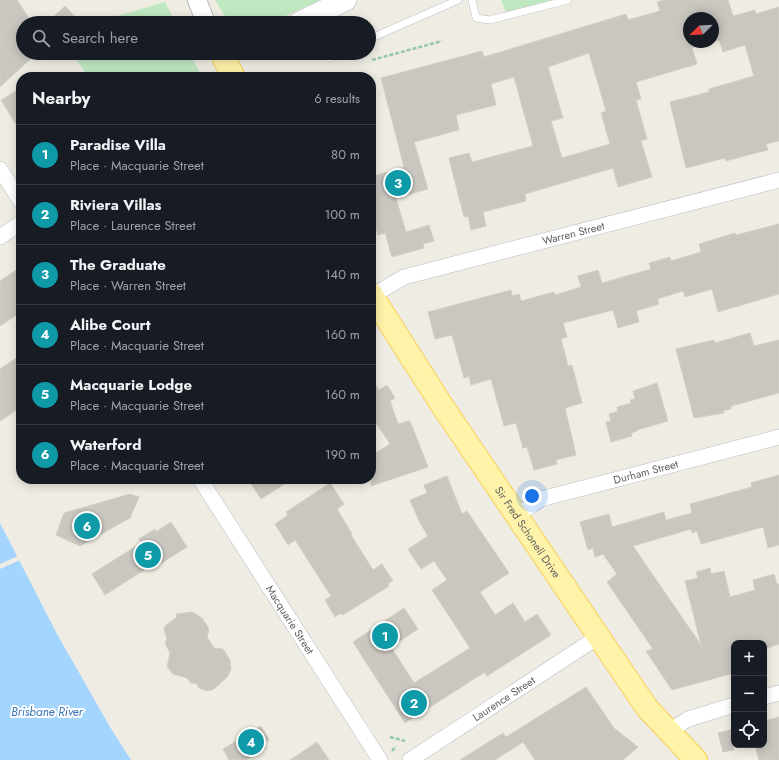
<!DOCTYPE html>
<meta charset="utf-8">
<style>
:root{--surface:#171b24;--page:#20242c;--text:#f1f3f6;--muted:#9ea1a6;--line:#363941;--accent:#f23c26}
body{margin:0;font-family:Jost,sans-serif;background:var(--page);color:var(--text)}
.controls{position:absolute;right:12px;bottom:12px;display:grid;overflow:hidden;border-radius:8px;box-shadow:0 2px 10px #0003}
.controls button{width:36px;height:36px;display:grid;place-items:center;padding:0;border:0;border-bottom:1px solid var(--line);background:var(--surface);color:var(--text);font:20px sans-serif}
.compass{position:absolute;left:683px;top:12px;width:36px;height:36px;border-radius:50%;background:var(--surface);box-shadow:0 2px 10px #0003;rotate:246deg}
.you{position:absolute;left:532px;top:496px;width:14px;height:14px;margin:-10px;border:3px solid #fff;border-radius:50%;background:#1a73e8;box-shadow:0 0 0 6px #1a73e833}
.badge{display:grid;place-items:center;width:26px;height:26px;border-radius:50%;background:var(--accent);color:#fff;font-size:13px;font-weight:700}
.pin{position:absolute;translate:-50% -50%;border:2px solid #fff;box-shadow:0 1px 4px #0006}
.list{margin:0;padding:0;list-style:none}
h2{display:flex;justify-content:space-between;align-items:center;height:52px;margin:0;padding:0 16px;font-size:17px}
h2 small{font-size:13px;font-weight:400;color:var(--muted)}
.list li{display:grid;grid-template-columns:26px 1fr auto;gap:12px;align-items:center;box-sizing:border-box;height:60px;padding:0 16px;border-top:1px solid var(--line)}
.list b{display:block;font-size:15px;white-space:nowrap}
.list p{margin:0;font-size:13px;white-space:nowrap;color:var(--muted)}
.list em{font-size:13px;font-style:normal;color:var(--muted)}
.icon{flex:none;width:22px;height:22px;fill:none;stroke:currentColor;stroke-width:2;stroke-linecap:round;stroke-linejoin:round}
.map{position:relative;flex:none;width:779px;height:760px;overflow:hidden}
.search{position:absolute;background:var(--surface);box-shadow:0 2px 10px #0003;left:16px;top:16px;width:360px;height:44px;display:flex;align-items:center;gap:10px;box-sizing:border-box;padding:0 14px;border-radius:22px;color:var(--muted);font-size:15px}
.panel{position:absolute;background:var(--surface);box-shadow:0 2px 10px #0003;left:16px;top:72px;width:360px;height:412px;border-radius:16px}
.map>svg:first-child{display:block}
.green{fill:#bfe8c0}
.water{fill:#a4d5ff}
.pier{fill:#efede3}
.building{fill:#cac7c1;stroke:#d4cfc1;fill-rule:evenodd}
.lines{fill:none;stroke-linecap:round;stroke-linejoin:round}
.service-casing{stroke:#bbbdc3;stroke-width:8}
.minor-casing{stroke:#bbbdc3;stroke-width:16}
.tertiary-casing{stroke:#bbbdc3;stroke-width:20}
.secondary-casing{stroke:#b9bcc3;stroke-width:22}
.primary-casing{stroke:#f9cf53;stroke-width:24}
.path{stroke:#96c7a6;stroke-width:2.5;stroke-dasharray:4 2;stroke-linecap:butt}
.service{stroke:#fff;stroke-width:7}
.minor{stroke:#fff;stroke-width:15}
.tertiary{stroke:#fff;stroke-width:18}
.secondary{stroke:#fff;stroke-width:21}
.primary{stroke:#fff3a9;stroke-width:22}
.labels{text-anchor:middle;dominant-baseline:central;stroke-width:4;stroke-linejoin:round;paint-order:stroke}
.street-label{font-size:11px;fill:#5c5f65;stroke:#fff}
.water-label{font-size:12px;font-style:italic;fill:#3a74b7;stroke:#fff}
</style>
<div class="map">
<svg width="779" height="760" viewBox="0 0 779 760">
<rect width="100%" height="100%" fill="#efede3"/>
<path class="green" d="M215 0H320L270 23H229Z
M501 0H552L506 12Z
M165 2 176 23H93Z
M72 53H190L202 77H88Z"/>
<path class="water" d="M0 523 57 634 110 727 131 760H0Z"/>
<path class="pier" d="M18 556 20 560 0 569V564Z"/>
<path class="building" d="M0 0H17L32 23H23V53H37L0 87Z
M664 0H728L733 16 755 10 756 14 779 7V141L766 144 768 150 752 154 726 161 725 158 686 168 670 102 709 92V89L754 76 745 45 723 52 719 40 692 48 697 64 636 82 641 99 636 100 647 139 641 141 652 177 618 187 613 168 525 194 526 201 483 212 486 226 471 230 468 216 464 217 449 158 469 153 472 162 533 146 514 77 491 84 496 105 456 115 459 130 414 142 428 189 396 198 406 232 429 225 434 241 423 244 424 248 392 257 385 233 378 235 371 211V177L404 167 381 78 482 51 484 57 626 14 628 20 660 11 657 2ZM689 18H713V42H689ZM589 53 606 111 601 113 610 144 562 158 551 121 563 118 548 67Z
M65 6 81 23H47Z
M21 88V132L1 100Z
M779 224V294L718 312 712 289 685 297 683 291 657 299 659 304 636 311 639 322 618 328 613 310 563 323 567 337 561 339 568 366 572 365 582 403 565 408 576 455 556 460 557 464 534 470 527 447 523 448 516 423 504 426 491 379 471 385 469 376 464 378 452 335 435 339 428 312 511 290 512 296 519 294 521 301 554 292 555 295 581 287 578 276 598 270 602 283 651 269 649 263 670 257 671 261 701 252 699 244 735 233 736 235Z
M21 267V312L0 326V281Z
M750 333 754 346 779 340V393L731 406V409L723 411 724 413 694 418 676 349 714 340 715 343Z
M21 355V407L0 421V369Z
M371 378 379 390 387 385 395 398 390 401 398 424 410 421 428 467 371 486V456L390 444 377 424 371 429Z
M657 383 668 421 637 430V431L631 433 632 436 611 442 606 422 611 421 609 414 618 411 617 407 631 403 630 400 635 399 633 391Z
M779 475V545L768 548 763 527 701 544 697 531 692 533 691 529 633 546 701 645 685 581 698 578 696 572 710 568 711 574 724 571 730 597 755 590 753 580 774 574 777 584H779V644L766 648 765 643H734V673L672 690 646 651 653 649 607 582 617 574 603 554 595 557 593 548 588 550 580 522 609 514 612 527 664 512 666 520 692 513 690 504 752 487 751 483Z
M447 476 462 514 467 511 509 573 480 592 495 615 513 603 525 622 537 614 551 635 487 676 485 672 405 723 353 642 404 608 418 629 391 647 414 683 470 648 432 590 447 580 434 561 421 569 408 549 428 536 420 523 410 500 427 493 424 485Z
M248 479H292L261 499Z
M330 483 344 504 337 509 352 534 351 535 373 570 382 564 393 581 387 584 389 586 354 608 342 615 341 613 335 617 325 600 331 596 295 540 288 545 275 524 288 515 286 512Z
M130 494 139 497 130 518 80 546 56 535 64 513Z
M171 522 187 547 157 566 155 563 105 595 92 574 141 543 139 539 155 529 156 532Z
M192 612 202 618 209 629 207 637 214 648 223 649 230 660 231 669 228 676 214 689 207 691 199 688 197 684 191 683 187 678 173 674 167 667 170 653 165 643 167 638 164 630 165 626 177 617 176 614Z
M586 687 614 728 638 747 623 760H535L523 742 495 760H460L503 733 506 737Z
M779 717V760H759L755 745H764V721Z
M261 726 269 740 263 743 266 748 246 760H229L223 749Z
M734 729V750L723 752 718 733Z
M317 742 329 760H290Z"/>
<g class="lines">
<defs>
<path id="service" d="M472 0 476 18 490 20 568 0
M369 39 458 0
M330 58 340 53"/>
<g id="minor">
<path d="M0 169 21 202"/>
<path d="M0 237 21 223"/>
<path id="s1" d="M372 296 404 277 779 180"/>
<path id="s2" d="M200 479 380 760"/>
<path id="s3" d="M517 515 541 499 779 437"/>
<path d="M764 697 779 693"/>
<path d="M668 732 688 719 734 705"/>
<path id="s4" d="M410 760 598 637"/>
</g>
<path id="tertiary" d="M197 0 206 23"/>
<path id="secondary" d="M298 23 346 0"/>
<g id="primary">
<path d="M224 59 234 77"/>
<path id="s5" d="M371 294 441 404 647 708 696 760"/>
</g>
</defs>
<use href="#service" class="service-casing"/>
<use href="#minor" class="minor-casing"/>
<use href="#tertiary" class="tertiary-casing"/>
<use href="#secondary" class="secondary-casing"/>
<use href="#primary" class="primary-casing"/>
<path class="path" d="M233 19 236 23
M372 60 442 41
M390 737 405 741
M392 751 396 746"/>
<use href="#service" class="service"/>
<use href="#minor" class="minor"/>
<use href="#tertiary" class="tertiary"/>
<use href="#secondary" class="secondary"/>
<use href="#primary" class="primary"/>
</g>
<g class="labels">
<g class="street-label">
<text stroke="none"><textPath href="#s1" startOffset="212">Warren Street</textPath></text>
<text stroke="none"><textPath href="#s3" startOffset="137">Durham Street</textPath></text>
<text stroke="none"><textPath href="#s5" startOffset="285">Sir Fred Schonell Drive</textPath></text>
<text stroke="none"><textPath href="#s2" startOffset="167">Macquarie Street</textPath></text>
<text stroke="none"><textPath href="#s4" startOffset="112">Laurence Street</textPath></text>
</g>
<g class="water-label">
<text x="47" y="712">Brisbane River</text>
</g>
</g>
</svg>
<div class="controls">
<button>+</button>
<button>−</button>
<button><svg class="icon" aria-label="locate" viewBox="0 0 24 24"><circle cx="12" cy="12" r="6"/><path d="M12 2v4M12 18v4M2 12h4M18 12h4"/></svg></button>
</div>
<svg class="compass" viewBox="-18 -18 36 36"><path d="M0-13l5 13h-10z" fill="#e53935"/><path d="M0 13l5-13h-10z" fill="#9ea1a6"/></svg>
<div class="you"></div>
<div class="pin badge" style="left:385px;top:636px;background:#0f9aa8">1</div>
<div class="pin badge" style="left:414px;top:703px;background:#0f9aa8">2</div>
<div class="pin badge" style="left:398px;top:183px;background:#0f9aa8">3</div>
<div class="pin badge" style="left:251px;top:742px;background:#0f9aa8">4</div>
<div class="pin badge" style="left:148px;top:555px;background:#0f9aa8">5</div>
<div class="pin badge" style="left:87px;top:526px;background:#0f9aa8">6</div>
<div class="search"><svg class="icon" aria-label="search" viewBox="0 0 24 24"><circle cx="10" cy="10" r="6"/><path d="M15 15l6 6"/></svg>Search here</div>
<section class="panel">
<h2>Nearby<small>6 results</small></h2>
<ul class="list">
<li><span class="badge" style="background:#0f9aa8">1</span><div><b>Paradise Villa</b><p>Place · Macquarie Street</p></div><em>80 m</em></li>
<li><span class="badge" style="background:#0f9aa8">2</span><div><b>Riviera Villas</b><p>Place · Laurence Street</p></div><em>100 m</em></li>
<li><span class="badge" style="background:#0f9aa8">3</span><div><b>The Graduate</b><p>Place · Warren Street</p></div><em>140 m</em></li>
<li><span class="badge" style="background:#0f9aa8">4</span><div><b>Alibe Court</b><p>Place · Macquarie Street</p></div><em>160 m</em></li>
<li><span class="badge" style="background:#0f9aa8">5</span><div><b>Macquarie Lodge</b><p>Place · Macquarie Street</p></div><em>160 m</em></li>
<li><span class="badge" style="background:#0f9aa8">6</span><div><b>Waterford</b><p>Place · Macquarie Street</p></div><em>190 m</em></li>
</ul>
</section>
</div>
